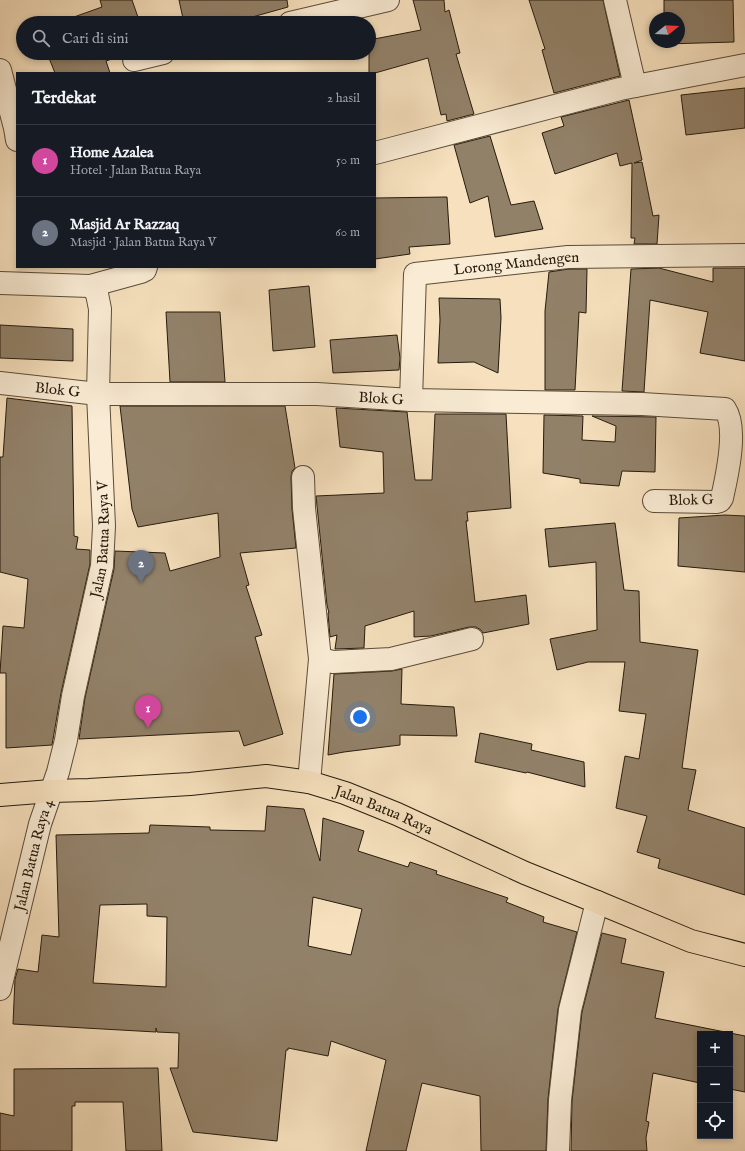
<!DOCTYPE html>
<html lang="id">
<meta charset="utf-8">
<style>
:root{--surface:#171b24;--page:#20242c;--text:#f1f3f6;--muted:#9ea1a6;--line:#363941;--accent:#c59692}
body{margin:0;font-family:"IM FELL English",serif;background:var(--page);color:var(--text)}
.controls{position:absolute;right:12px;bottom:12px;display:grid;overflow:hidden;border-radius:0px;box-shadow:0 2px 6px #0003}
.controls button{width:36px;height:36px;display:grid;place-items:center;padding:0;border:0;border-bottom:1px solid var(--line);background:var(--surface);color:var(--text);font:20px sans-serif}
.compass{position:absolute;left:649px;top:12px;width:36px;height:36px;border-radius:50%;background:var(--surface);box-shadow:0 2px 6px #0003;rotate:72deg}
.you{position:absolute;left:360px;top:717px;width:14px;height:14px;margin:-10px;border:3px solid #fff;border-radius:50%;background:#1a73e8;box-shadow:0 0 0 6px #1a73e833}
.badge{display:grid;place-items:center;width:26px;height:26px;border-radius:50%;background:var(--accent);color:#fff;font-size:13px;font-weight:700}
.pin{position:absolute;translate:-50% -33px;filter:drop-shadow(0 1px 2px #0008)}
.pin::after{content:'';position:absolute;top:21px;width:14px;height:12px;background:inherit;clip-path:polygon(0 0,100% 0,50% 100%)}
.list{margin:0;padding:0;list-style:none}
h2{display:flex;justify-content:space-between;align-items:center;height:52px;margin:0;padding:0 16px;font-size:17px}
h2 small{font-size:13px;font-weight:400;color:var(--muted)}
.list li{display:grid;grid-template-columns:26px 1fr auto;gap:12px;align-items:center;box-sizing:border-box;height:72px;padding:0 16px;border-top:1px solid var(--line)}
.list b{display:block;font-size:15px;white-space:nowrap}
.list p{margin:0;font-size:13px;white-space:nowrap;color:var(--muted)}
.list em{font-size:13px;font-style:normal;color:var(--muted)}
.icon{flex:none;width:22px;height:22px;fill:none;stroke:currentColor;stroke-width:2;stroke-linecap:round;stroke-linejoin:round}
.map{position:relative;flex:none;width:745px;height:1151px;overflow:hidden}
.search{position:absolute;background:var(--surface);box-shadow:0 2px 6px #0003;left:16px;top:16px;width:360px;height:44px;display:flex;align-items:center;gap:10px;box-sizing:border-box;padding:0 14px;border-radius:22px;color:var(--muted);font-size:15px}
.panel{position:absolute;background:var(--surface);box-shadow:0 2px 6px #0003;left:16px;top:72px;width:360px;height:196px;border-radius:0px}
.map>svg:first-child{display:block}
.building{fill:#928169;stroke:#261b0d;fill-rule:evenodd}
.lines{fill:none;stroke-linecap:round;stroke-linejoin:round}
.minor-casing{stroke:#5a4c39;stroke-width:24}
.major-casing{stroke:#261b0d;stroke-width:24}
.minor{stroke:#f9ebd4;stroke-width:22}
.major{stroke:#f6e0bd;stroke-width:22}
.labels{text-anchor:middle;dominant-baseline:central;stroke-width:3;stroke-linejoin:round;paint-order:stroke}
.street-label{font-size:15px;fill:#261b0d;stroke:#f9ebd4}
</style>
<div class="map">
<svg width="745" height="1151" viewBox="0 0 745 1151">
<rect width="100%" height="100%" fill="#f6e0bd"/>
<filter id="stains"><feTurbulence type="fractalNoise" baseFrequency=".005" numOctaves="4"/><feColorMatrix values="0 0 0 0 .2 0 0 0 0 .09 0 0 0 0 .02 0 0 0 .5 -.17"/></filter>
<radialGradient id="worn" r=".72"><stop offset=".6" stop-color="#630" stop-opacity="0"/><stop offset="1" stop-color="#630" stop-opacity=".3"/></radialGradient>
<path class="building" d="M100 0H132L140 23H57L102 7Z
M179 0H287L288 7 231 23H184Z
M413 0H444L445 12 449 10 460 53 456 54 474 114 447 121 446 114 441 115 428 58 375 73H369V40L421 30Z
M529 0H603L620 76 554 93 542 50 545 49Z
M664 0H733L734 42 665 44V42H679V18H664Z
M47 53H124L123 55 106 61 110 73H55Z
M745 88V128L686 135 681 95Z
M629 100 642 160 634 163 642 162 653 216 659 215 657 244H634L635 238H631L632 163 620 166 617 153 555 174 542 133 564 126 561 117Z
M490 136 511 205 534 201 543 229 495 237 488 196 470 203 454 145Z
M447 197 450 244 409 247 410 254 375 259V198Z
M659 268 713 282V268H745V361L700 353 708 312 650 300 644 392 622 391 631 269Z
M569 269H587L586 313 579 312 575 390H545V311L549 272Z
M309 286 315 347 273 351 269 290Z
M439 298 500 299 501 318 498 373 474 362 438 363 440 320Z
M166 312H220L225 382H170Z
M0 325 73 329V361L0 358Z
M397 335 400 358 399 370 333 373 330 340Z
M7 398 72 406 74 536 78 537 76 549 90 550V564L61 693 52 745 6 748V673H0L3 626 24 628 28 579 0 572V457H3Z
M120 406H285L295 468 292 471 291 477 292 509 296 548 240 553 249 585 246 586 262 635 255 637 283 734 244 746 239 731 79 739 85 698 114 569 115 551 165 553 170 571 220 557 218 513 138 527 132 509Z
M336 408 407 412 415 480H432L435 414H506L511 508 467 512 468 521H466L475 602 526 595 529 624 483 633 481 630 476 627H469L431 636 414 637V611L365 626 364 648 335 649 337 635 330 637 328 613H329L327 605 316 496 384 493 383 452 340 447Z
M544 415 583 416 582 440 615 442 616 426 592 416 656 417 655 472 622 471 619 486 580 483V479L543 473Z
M725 515 745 516V572L678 566 679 518Z
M615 523 624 590 639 591 640 642 698 650 682 768 696 770 688 810 745 828V895L658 868 660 859 637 852 647 816 616 808 625 756 639 759 646 714 619 711 625 662H588L557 670 550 639 597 630 596 562 549 567 545 529Z
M402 669 401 704 454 707 457 736 400 735V745L344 752 328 755 334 674 392 671Z
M480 733 532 744 531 750 584 762 585 787 527 772 526 773 475 762Z
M267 806 304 809 320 861 323 818 364 831 358 851 408 867 410 862 437 871 436 874 508 898 506 902 544 917 543 922 577 932 558 1009 548 1099 546 1151H481L480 1096 422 1083 406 1151H366L386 1060 331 1041 328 1056 288 1048V1050H286L277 1141 193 1132 170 1068H178L179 1033 157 1032 156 1028V1032L13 1024 15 979 18 969 38 972 42 935 59 937 56 835 149 833 150 825 210 827V830L265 831ZM313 897 362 909 351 955 308 946ZM147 904V916L167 917 166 987 93 983 100 905Z
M602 933 626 939 621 963 664 972 655 1018 745 1036V1092L730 1089V1034H700V1083L653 1073 646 1121 649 1122 646 1138 647 1151H571L572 1101 582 1012Z
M158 1068 162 1151H126L123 1102H75V1106H72V1151H0V1113L14 1116V1069Z"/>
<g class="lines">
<defs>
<g id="minor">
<path d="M615 0 635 86"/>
<path d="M290 23 388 0"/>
<path d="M134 60 163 53"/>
<path d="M0 70 15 128 17 140"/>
<path d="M375 153 620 89 745 65"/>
<path d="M0 283 90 286 141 272 145 270 146 267"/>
<path id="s1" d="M0 383 98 394H317L411 400 642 404 725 409C738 428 727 476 722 498L720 501 716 502 654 501"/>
<path id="s2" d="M411 400 415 274 568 257 745 255"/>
<path d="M303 477 304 508 320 659 309 782"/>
<path d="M320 659 333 662 391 659 472 639"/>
<path id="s3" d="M0 989 40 824 58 772 66 740 73 696 102 566 104 526 98 394 100 309 97 294 94 289 90 286"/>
<path d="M558 1151 560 1100 570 1010 597 902"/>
</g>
<g id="major">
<path id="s4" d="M0 795 51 791 89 790 190 784 266 776 309 782 345 793 397 814 525 873 597 902 691 941 745 955"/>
</g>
</defs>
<use href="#minor" class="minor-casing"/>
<use href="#major" class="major-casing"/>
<use href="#minor" class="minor"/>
<use href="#major" class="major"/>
</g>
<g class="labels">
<g class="street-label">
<text stroke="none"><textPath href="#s2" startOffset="228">Lorong Mandengen</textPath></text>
<text stroke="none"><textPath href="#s1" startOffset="58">Blok G</textPath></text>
<text stroke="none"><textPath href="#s1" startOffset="382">Blok G</textPath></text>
<text transform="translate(691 500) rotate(-1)">Blok G</text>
<text stroke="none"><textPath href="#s3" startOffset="462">Jalan Batua Raya V</textPath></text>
<text stroke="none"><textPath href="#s4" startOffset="390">Jalan Batua Raya</textPath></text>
<text stroke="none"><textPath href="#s3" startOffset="138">Jalan Batua Raya 4</textPath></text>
</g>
</g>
<rect width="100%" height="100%" filter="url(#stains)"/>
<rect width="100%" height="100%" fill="url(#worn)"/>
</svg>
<div class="controls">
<button>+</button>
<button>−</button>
<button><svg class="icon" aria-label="locate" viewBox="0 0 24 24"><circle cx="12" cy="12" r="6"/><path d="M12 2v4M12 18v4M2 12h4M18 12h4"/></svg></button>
</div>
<svg class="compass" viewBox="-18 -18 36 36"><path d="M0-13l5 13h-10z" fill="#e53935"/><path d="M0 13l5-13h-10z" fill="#9ea1a6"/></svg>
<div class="you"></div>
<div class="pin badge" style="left:148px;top:728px;background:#d1479c">1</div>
<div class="pin badge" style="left:141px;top:583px;background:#6b7280">2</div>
<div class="search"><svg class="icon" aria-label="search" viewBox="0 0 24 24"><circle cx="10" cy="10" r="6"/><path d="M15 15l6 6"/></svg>Cari di sini</div>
<section class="panel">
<h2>Terdekat<small>2 hasil</small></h2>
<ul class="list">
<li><span class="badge" style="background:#d1479c">1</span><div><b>Home Azalea</b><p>Hotel · Jalan Batua Raya</p></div><em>50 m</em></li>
<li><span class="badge" style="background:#6b7280">2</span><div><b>Masjid Ar Razzaq</b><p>Masjid · Jalan Batua Raya V</p></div><em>60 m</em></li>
</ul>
</section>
</div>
